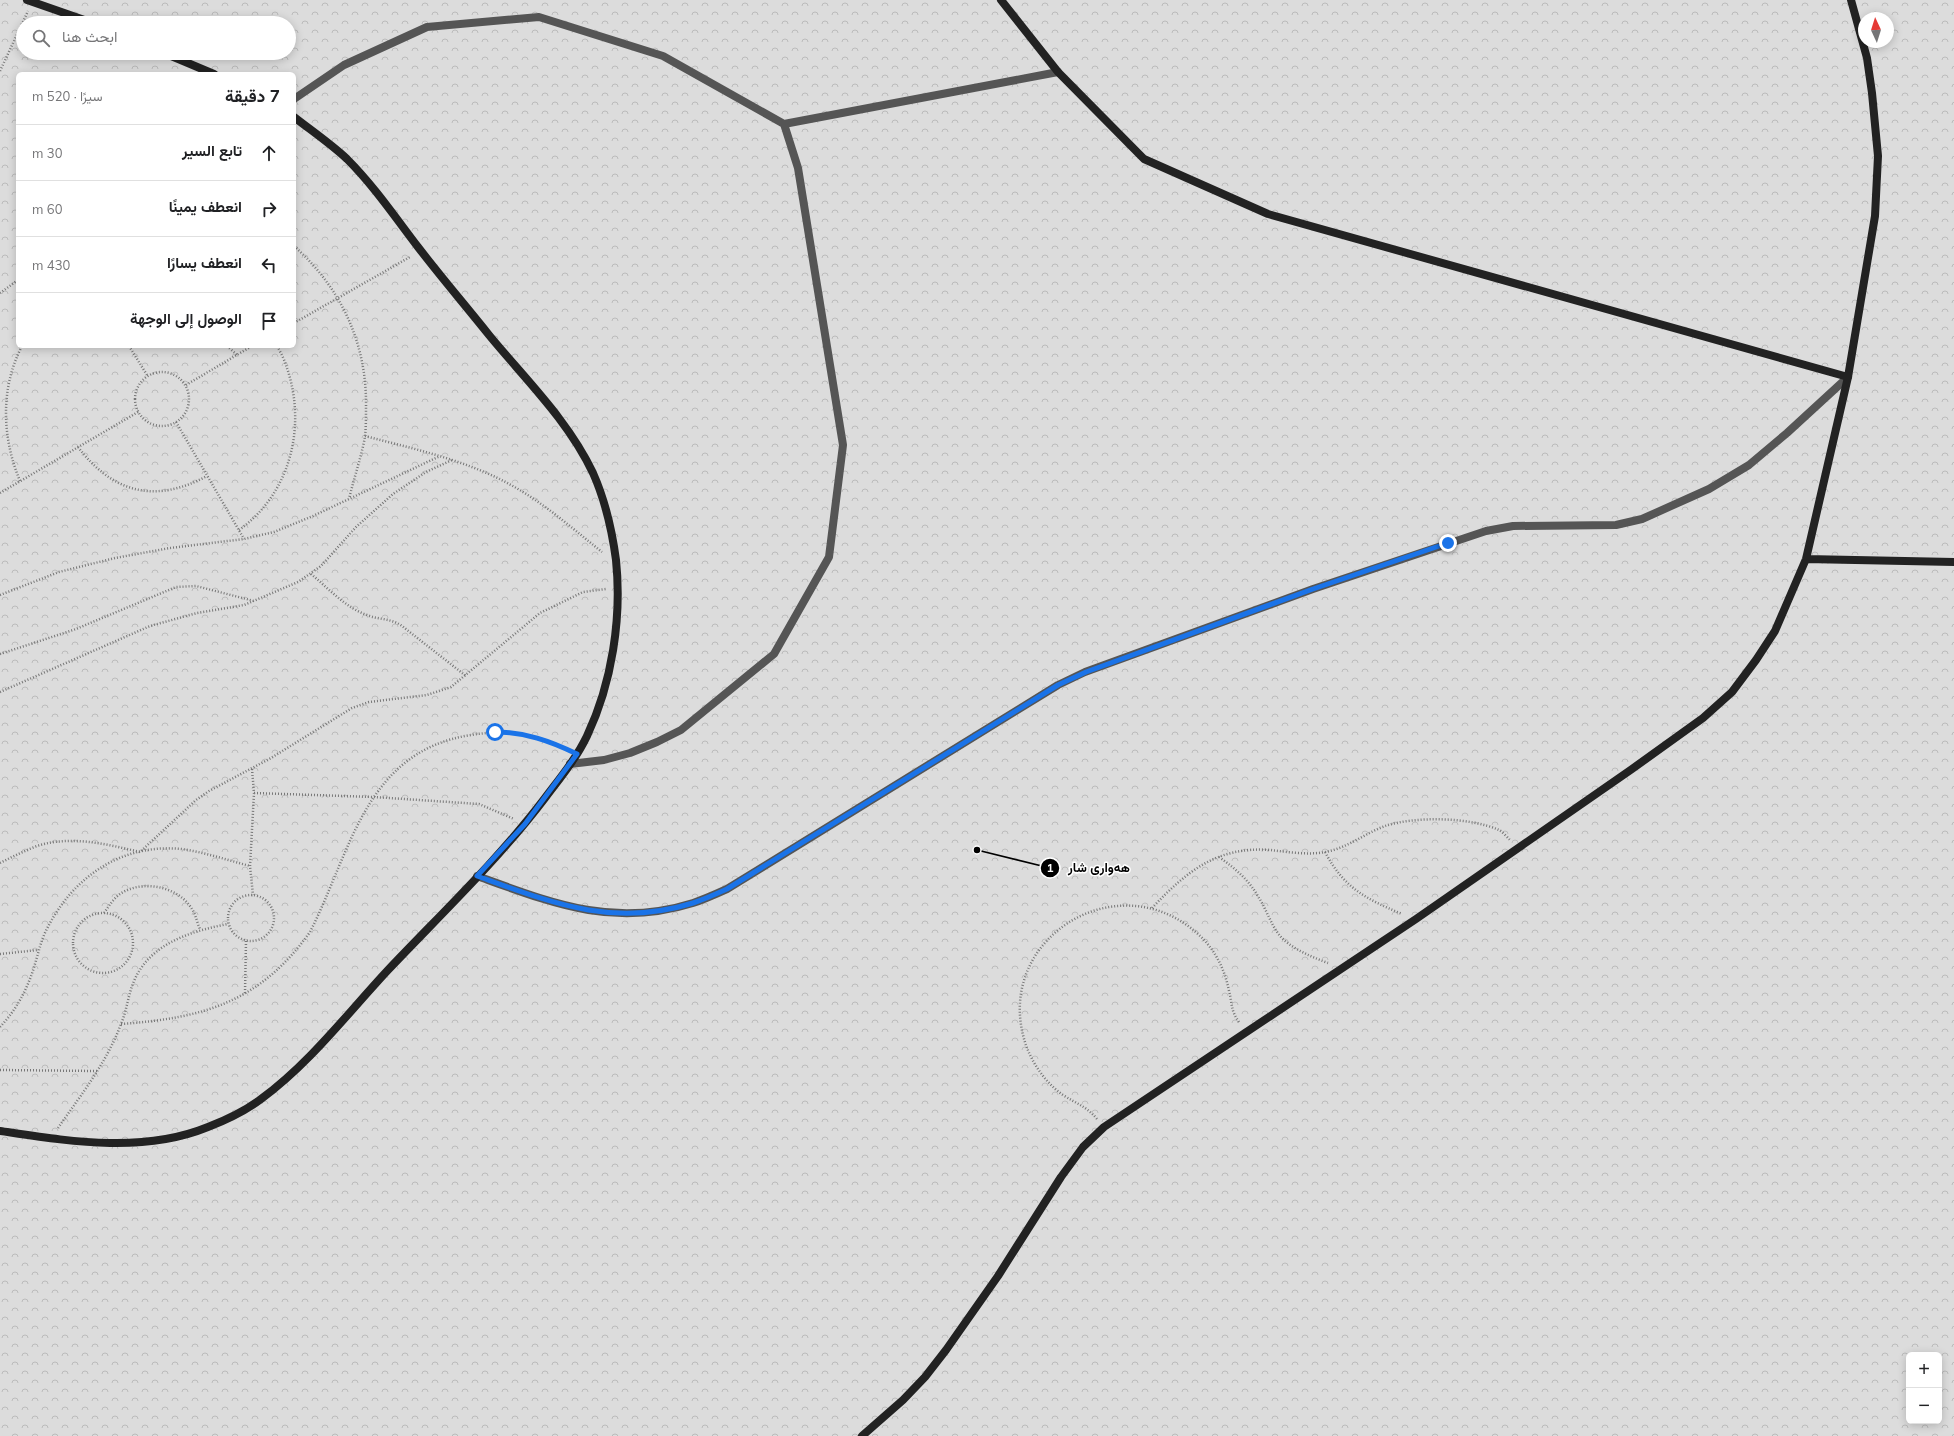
<!DOCTYPE html>
<html lang="ar">
<meta charset="utf-8">
<style>
:root{--surface:#fff;--page:#f6f6f6;--text:#202124;--muted:#757577;--line:#e0e0e0}
body{margin:0;font-family:Mulish,Vazirmatn,sans-serif;background:var(--page);color:var(--text);direction:rtl}
.controls{position:absolute;right:12px;bottom:12px;display:grid;overflow:hidden;border-radius:6px;box-shadow:0 2px 10px #0003}
.controls button{width:36px;height:36px;display:grid;place-items:center;padding:0;border:0;border-bottom:1px solid var(--line);background:var(--surface);color:var(--text);font:20px sans-serif}
.compass{position:absolute;left:1858px;top:12px;width:36px;height:36px;border-radius:50%;background:var(--surface);box-shadow:0 2px 10px #0003;rotate:356deg}
.stop{position:absolute;width:12px;height:12px;margin:-9px;border:3px solid #1a73e8;border-radius:50%;background:#fff}
.stop.end{background:#1a73e8;border-color:#fff;box-shadow:0 1px 4px #0008}
.list{margin:0;padding:0;list-style:none}
h2{display:flex;justify-content:space-between;align-items:center;height:52px;margin:0;padding:0 16px;font-size:17px}
h2 small{font-size:13px;font-weight:400;color:var(--muted)}
.list li{display:grid;grid-template-columns:26px 1fr auto;gap:12px;align-items:center;box-sizing:border-box;height:56px;padding:0 16px;border-top:1px solid var(--line)}
.list b{display:block;font-size:15px;white-space:nowrap}
.list em{font-size:13px;font-style:normal;color:var(--muted)}
.icon{flex:none;width:22px;height:22px;fill:none;stroke:currentColor;stroke-width:2;stroke-linecap:round;stroke-linejoin:round}
.map{position:relative;flex:none;width:1954px;height:1436px;overflow:hidden;direction:ltr}
.search{position:absolute;background:var(--surface);box-shadow:0 2px 10px #0003;left:16px;top:16px;width:280px;height:44px;display:flex;align-items:center;gap:10px;box-sizing:border-box;padding:0 14px;border-radius:22px;color:var(--muted);font-size:15px}
.panel{position:absolute;background:var(--surface);box-shadow:0 2px 10px #0003;left:16px;top:72px;width:280px;height:276px;border-radius:6px;direction:rtl}
.map>svg:first-child{display:block}
.park{fill:url(#park-crowns);fill-rule:evenodd}
.lines{fill:none;stroke-linecap:round;stroke-linejoin:round}
.path{stroke:#777;stroke-width:2.5;stroke-dasharray:1 2;stroke-linecap:butt}
.lane{stroke:#555;stroke-width:8}
.secondary{stroke:#222;stroke-width:8}
.route{stroke:#1a73e8;stroke-width:5}
.leader{fill:none;stroke:#000;stroke-width:1.5}
.callout-dot{fill:#000;stroke:#fff;stroke-width:1.5}
.mark-label{font-size:12px;text-anchor:middle;font-weight:bold;fill:#fff}
.callout-label{font-size:13px;text-anchor:middle;font-weight:bold;fill:#000;stroke:#fff;stroke-width:3;stroke-linejoin:round;paint-order:stroke}
</style>
<div class="map">
<svg width="1954" height="1436" viewBox="0 0 1954 1436">
<defs>
<pattern id="park-crowns" width="20" height="18" patternUnits="userSpaceOnUse"><rect width="20" height="18" fill="#dcdcdc"/><path d="M2 6a3 3 0 1 1 6 0M12 15a3 3 0 1 1 6 0" fill="none" stroke="#bbb"/></pattern>
</defs>
<rect width="100%" height="100%" fill="#fff"/>
<path class="park" d="M0 0H1954V1436H0ZM1864 18H1888V42H1864ZM23 23H289V53H23ZM18 74H294V346H18ZM1909 1355H1939V1421H1909Z"/>
<g class="lines">
<path class="path" d="M0 71 28 11
M294 246C341 288 367 343 366 407 366 416 366 427 365 437 361 458 354 478 349 499
M0 293 18 280
M294 323 410 257
M129 346 147 375
M227 346 237 355
M135 399a27 27 0 1 1 54 0a27 27 0 1 1-54 0Z
M186 385 252 346
M176 422 244 539
M365 436C414 449 466 460 511 485 544 503 573 529 602 552
M78 447C113 493 155 504 207 476
M20 481C2 438 0 388 22 346
M0 493 138 412
M239 530C290 494 307 427 287 368 285 361 281 353 277 346
M311 574C328 588 346 608 367 615 379 620 391 618 402 626L466 676
M0 595 59 572 115 558 170 548 244 539 274 532 313 516 440 456
M0 654 76 629 176 587 196 586 254 601
M0 692 150 626 197 613 244 605 298 582 321 566 356 527 393 494 426 472 452 460
M252 769 254 793 250 866 253 895
M254 793 374 797 479 804 514 819
M1325 852C1344 888 1366 899 1402 914
M1219 857C1236 869 1249 880 1259 898 1268 912 1272 929 1284 940 1297 951 1312 957 1328 963
M0 863C12 857 24 851 37 846 71 835 106 844 140 852L196 800 209 791 271 758 352 708 369 702 427 695 451 687 540 613 583 592 606 589
M228 918a23 23 0 1 1 46 0a23 23 0 1 1-46 0Z
M1152 908C1186 872 1217 846 1270 850 1289 852 1311 856 1330 851 1350 846 1366 833 1385 826 1415 816 1470 817 1499 830 1503 832 1507 837 1510 840
M104 913C109 906 113 899 120 894 142 879 178 886 192 909 196 915 197 923 200 929
M73 943a30 30 0 1 1 60 0a30 30 0 1 1-60 0Z
M0 954 38 950
M245 993 246 941
M121 1024C204 1018 260 1002 310 932 351 852 365 751 471 735 506 729 536 734 567 749
M0 1027C17 1009 28 988 35 964 38 954 40 945 44 935 69 880 119 843 181 849 204 852 227 860 250 866
M0 1070 97 1071
M1097 1119C1086 1106 1077 1104 1063 1095 1047 1084 1034 1066 1027 1048 988 942 1116 860 1198 934 1215 949 1225 970 1229 991 1233 1006 1230 1009 1239 1022
M58 1128C81 1095 107 1062 121 1024 127 1010 128 995 134 981 150 943 192 931 228 924"/>
<path class="lane" d="M294 99 344 65 427 27 539 17 663 56 784 124 798 168 843 445 829 557 774 654 681 730 657 742 630 753 604 760 570 764
M784 124 1058 72
M477 876C552 903 613 928 693 903 705 899 716 894 727 889L1058 685 1085 672 1313 589 1486 531 1513 526 1616 525 1642 519 1709 489 1749 465 1787 433 1848 377"/>
<path class="secondary" d="M27 0 93 23
M1001 0 1058 72 1144 159 1268 214 1848 377
M164 53 214 74
M1806 559 1954 562
M0 1131C68 1141 142 1154 208 1127 226 1120 245 1111 261 1099 309 1064 347 1014 388 970 441 914 498 860 545 798 560 778 576 759 587 736 612 683 622 618 616 560 612 530 605 500 593 473 568 420 525 379 489 335 465 305 441 277 418 247 395 217 374 186 347 159 331 144 312 131 294 117
M862 1436 903 1400 925 1377 946 1350 998 1276 1061 1177 1083 1147 1104 1127 1416 919 1632 769 1703 718 1732 692 1756 660 1775 631 1806 559 1848 377 1875 216 1878 156 1872 93 1867 58 1851 0"/>
</g>
<g class="lines">
<path class="route" d="M495 732C525 732 550 741 577 754L525 824 477 876C552 903 613 928 693 903 705 899 716 894 727 889L1058 685 1086 672 1313 589 1448 543"/>
</g>
<path class="leader" d="M977 850L1050 868"/>
<g class="callout-dot">
<circle cx="977" cy="850" r="4"/>
<circle cx="1050" cy="868" r="10"/>
</g>
<g class="mark-label">
<text x="1050" y="872">1</text>
</g>
<g class="callout-label">
<text x="1099" y="872">هەواری شار</text>
</g>
</svg>
<div class="controls">
<button>+</button>
<button>−</button>
</div>
<svg class="compass" viewBox="-18 -18 36 36"><path d="M0-13l5 13h-10z" fill="#e53935"/><path d="M0 13l5-13h-10z" fill="#757577"/></svg>
<div class="stop" style="left:495px;top:732px"></div>
<div class="stop end" style="left:1448px;top:543px"></div>
<div class="search"><svg class="icon" aria-label="search" viewBox="0 0 24 24"><circle cx="10" cy="10" r="6"/><path d="M15 15l6 6"/></svg>ابحث هنا</div>
<section class="panel">
<h2>7 دقيقة<small>سيرًا · 520 m</small></h2>
<ul class="list">
<li><svg class="icon" aria-label="ahead" viewBox="0 0 24 24"><path d="M12 20V5M6 11l6-6 6 6"/></svg><div><b>تابع السير</b></div><em>30 m</em></li>
<li><svg class="icon" aria-label="right" viewBox="0 0 24 24"><path d="M7 20v-9h11M14 6l5 5-5 5"/></svg><div><b>انعطف يمينًا</b></div><em>60 m</em></li>
<li><svg class="icon" aria-label="left" viewBox="0 0 24 24"><path d="M17 20v-9H6M10 6l-5 5 5 5"/></svg><div><b>انعطف يسارًا</b></div><em>430 m</em></li>
<li><svg class="icon" aria-label="arrive" viewBox="0 0 24 24"><path d="M6 21V4h12l-3 4 3 4H6"/></svg><div><b>الوصول إلى الوجهة</b></div></li>
</ul>
</section>
</div>
